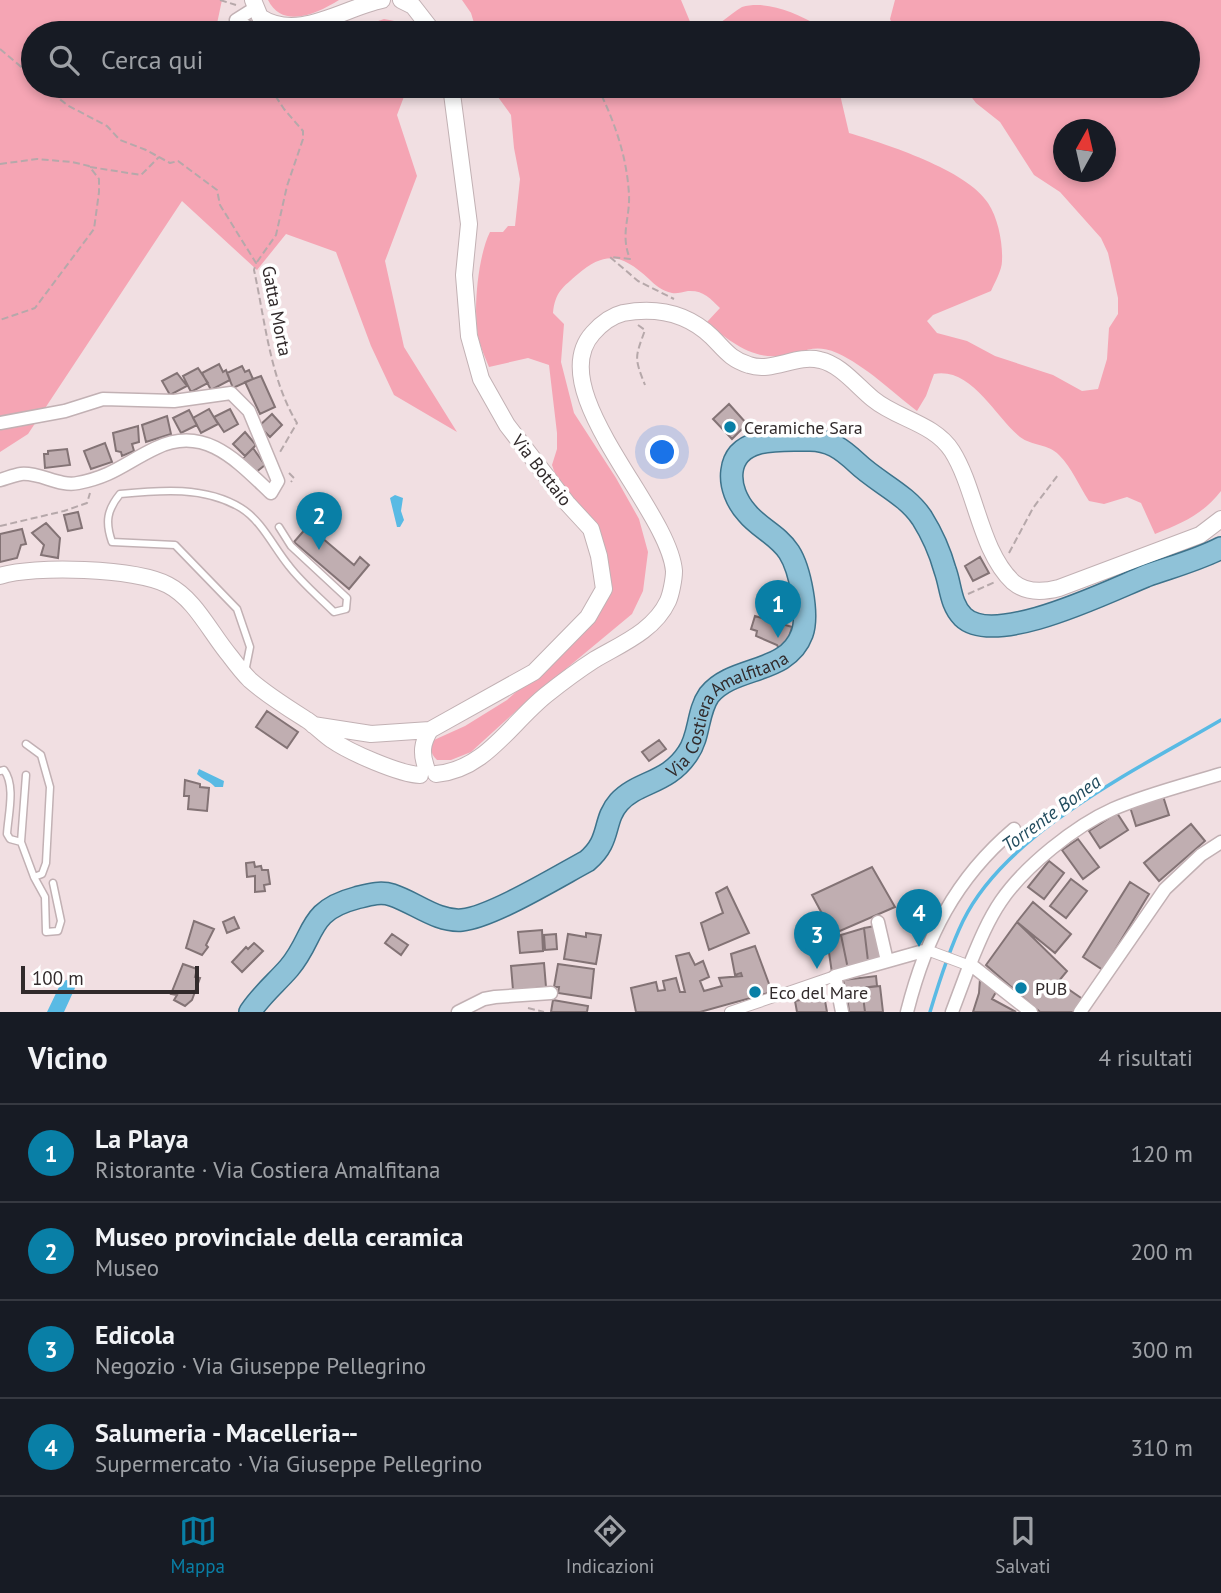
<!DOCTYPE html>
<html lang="it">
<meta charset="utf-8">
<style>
:root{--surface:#171b24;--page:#242831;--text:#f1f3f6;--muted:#9ea1a6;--line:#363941;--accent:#097fa6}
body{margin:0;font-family:"PT Sans",sans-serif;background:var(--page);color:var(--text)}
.compass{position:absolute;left:1053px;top:119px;width:63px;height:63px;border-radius:50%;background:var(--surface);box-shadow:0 4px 10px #0003;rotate:8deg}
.scale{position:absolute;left:21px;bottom:18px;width:178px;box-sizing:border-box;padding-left:7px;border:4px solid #312a2b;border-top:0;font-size:19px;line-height:24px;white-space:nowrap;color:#312a2b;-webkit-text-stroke:5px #fff;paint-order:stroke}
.you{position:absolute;left:663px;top:453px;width:24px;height:24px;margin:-18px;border:5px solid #fff;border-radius:50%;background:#1a73e8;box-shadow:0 0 0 10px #1a73e833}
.badge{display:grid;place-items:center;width:46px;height:46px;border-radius:50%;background:var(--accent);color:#fff;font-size:23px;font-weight:700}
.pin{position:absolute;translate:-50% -58px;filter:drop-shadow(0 2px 4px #0008)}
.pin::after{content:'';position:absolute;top:37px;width:24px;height:21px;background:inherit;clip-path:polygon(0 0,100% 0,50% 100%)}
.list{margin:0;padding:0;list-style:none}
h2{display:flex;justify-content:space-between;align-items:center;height:91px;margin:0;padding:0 28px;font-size:30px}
h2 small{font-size:23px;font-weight:400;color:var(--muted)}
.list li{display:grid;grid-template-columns:46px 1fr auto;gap:21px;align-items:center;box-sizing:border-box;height:98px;padding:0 28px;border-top:2px solid var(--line)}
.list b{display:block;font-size:26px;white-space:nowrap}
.list p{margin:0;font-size:23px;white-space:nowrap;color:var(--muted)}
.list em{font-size:23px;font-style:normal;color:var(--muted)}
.icon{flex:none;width:38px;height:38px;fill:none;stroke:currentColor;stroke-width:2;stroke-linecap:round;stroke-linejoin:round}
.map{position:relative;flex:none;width:1221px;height:1012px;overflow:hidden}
.search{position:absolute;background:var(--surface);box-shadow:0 4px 10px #0003;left:21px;right:21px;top:21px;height:77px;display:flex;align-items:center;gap:18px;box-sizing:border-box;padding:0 24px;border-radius:38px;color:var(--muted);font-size:26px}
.sheet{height:483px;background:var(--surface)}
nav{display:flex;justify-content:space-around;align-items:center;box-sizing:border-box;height:98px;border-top:2px solid var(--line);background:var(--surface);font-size:19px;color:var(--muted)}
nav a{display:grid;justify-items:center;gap:4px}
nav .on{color:var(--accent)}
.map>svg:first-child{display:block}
.green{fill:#f5a5b4;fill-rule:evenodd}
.water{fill:#59bae4}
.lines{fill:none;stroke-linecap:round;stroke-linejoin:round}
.stream{stroke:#59bae4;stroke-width:3.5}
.building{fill:#c0aeb1;stroke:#837375;stroke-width:2}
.service-casing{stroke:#c2b1b4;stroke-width:9}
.pedestrian-casing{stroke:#c2b1b4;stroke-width:12}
.minor-casing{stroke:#c2b1b4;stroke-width:15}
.tertiary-casing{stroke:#c2b1b4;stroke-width:18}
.primary-casing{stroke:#3e738b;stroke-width:24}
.path{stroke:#b6a8aa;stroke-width:2;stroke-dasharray:7 3.5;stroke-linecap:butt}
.service{stroke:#fff;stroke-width:6}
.pedestrian{stroke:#fff;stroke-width:10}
.minor{stroke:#fff;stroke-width:12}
.tertiary{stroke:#fff;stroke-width:16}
.primary{stroke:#8fc2d8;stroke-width:21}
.poi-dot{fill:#097fa6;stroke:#fff;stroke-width:2.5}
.labels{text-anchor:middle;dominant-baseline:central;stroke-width:7;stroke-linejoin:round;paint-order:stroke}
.street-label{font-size:18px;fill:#312a2b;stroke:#fff}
.poi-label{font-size:18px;fill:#312a2b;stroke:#fff;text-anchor:start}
.water-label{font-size:19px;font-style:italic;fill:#224c5e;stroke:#fff}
</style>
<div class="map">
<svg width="1221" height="1012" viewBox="0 0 1221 1012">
<rect width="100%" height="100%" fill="#f1dfe2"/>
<path class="green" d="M0 0H222L215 33H33V86H408L397 115 417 176 385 261 404 347 457 432 394 395 371 346 336 252 286 234 257 270 182 201 28 434 0 452Z
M268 0H339C318 13 283 30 268 0Z
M462 0H681L691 24 705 31C720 25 729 15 742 7 767 0 795 13 818 25L821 33H477L471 13Z
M895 0H1221V491C1203 514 1183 523 1155 534L1141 503 1127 497 1104 504 1089 501C1079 486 1072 468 1059 455 1049 444 1032 446 1020 437 995 417 972 367 934 374L926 396 917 411C892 392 866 366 837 353 811 342 802 355 779 356 751 359 726 339 707 322L720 308C710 298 703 290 688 291 682 292 677 294 672 293 662 291 655 285 649 279 623 255 606 250 578 274 563 287 555 292 553 313L564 324 561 362 574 413 616 478 639 519 648 552 643 591 632 614 526 702 471 752 451 760H437C430 753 430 749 434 740L465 726 507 700 542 669 608 580 607 556 585 514 557 480 552 465 557 449V433L549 365 528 358 489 367C485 357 480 346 478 336 473 309 478 256 490 232H503L508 226H515L520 179 514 148 511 115 490 86H838L849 133C886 144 967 170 988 203 998 218 1003 243 1002 261 1002 270 995 282 991 291L933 315 927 321 937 333 967 341 995 356 1053 375 1082 391 1098 389 1107 359 1109 328 1118 314V298L1108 253 1101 238 1060 192 1034 175 1000 122 976 103 963 86H1188V33H896L890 19ZM1064 130H1106V172H1064Z
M384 19 415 25 416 33H343Z"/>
<path class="water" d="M395 495 403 498 401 511 404 520 400 527H397L390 498Z
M199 769 224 781 223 787H215C210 781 203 780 197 774Z
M66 980 71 981 75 988 64 1012H47L59 987Z"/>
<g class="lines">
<path class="stream" d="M930 1012C939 982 949 950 963 921 1006 832 1138 769 1221 720"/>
</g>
<path class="building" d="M219 364 223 372 226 370 230 380 211 390 202 373Z
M242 366 245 372 249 370 253 379 233 388 227 373Z
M198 368 208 383 191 392 183 376Z
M177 373 187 386 170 395 162 381Z
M261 376 275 407 260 414 245 382Z
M729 404 747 424 732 439 713 419Z
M209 409 218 424 201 433 193 418Z
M230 409 238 424 224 432 214 417Z
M189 410 197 425 181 433 173 418Z
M272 414 282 425 270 437 259 426Z
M167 416 171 434 146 442 142 425Z
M138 426 139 442 132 444 134 451 122 456 121 452 116 451 113 433Z
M245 432 256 445 245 456 233 444Z
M105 443 112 462 91 469 84 451Z
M253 448 265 465 255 473 242 459Z
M67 449 70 465 45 468 44 454H48V451Z
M78 512 82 528 68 531 64 515Z
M46 523 60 538 58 558 41 555 44 545 32 533Z
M308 526 354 565 360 557 369 565 349 589 294 542Z
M22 529 26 544 21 545 17 558 0 562V534Z
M980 557 989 573 973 581 965 566Z
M755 616 792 627 786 647 781 652 777 645 756 636 757 631 751 629Z
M267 711 298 732 287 748 256 727Z
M659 740 666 749 649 761 642 752Z
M185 780 200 784V787L209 788 207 811 188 809 189 796H184Z
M1163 796 1169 815 1136 826 1130 807Z
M1117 813 1128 830 1100 848 1089 831Z
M1191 824 1205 841 1159 881 1144 863Z
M1078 839 1099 867 1083 879 1062 850Z
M1049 861 1064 873 1044 899 1028 887Z
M254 862 255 867 261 866 262 870H268L270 884 264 885 265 891 255 892V876L247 877 246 863Z
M872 867 895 907 833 934 812 895Z
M1071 879 1087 891 1066 918 1050 906Z
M1130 882 1149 894 1103 970 1083 957Z
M727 887 749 933 709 950 701 923 723 913 716 893Z
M1033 902 1071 934 1055 953 1017 922Z
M234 917 239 928 227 933 223 922Z
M194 921 214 929 206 945 208 947 202 955 186 948Z
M1017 922 1067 971 1058 982 1084 1000 1076 1012H1040L986 965Z
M875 926 883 958 868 961 864 928Z
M864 928 868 961 848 969 841 935Z
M542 930 543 951 520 953 518 932Z
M586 933 601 935 596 964 564 959 568 934 586 937Z
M392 934 408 945 401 955 385 943Z
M556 934 557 949 545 950 544 935Z
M841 935 848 969 832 973 827 939Z
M254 943 263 951 242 972 232 962 246 947 248 949Z
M755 946 772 992 700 1012H636L631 988 656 982 658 991 665 990 663 981 676 978 680 992H685L676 956 689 953 695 965 703 961 709 977 700 981 704 991 722 986 719 978 742 976 741 973 735 975 731 954Z
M544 963 546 987 513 990 511 966Z
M183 964 197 969 195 977 200 978 192 1000 185 1006 174 1000 177 995 171 994Z
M558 964 594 969 591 998 558 993 559 987H554Z
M876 976 877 986 845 990 843 980Z
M980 979 996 992 992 999 1016 1012H973L979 993Z
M880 986 883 1012H865L862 988Z
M862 988 865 1012H849L846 990Z
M824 995 827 1012H797L795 1001Z
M553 1000 588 1006 587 1012H551Z"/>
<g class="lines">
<defs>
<path id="service" d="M245 672 250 647 237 609 175 545 112 542C105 522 107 510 120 494 160 490 205 486 241 508 262 521 274 548 289 566 302 583 319 597 334 612L346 609 347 598 291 546 279 527
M26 744 41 755 50 787 46 863 42 874 34 877 45 897 46 932 58 931 61 921 53 883
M0 771 4 770C16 786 8 815 7 834L10 839 21 842 34 877
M21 842 26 775"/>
<path id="pedestrian" d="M927 950 970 966
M730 1012 835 976"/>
<path id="minor" d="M255 8 236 20 258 33
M0 423 65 411 103 399 174 401 231 393 249 411 278 481 271 493C238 462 205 424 156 448 126 462 114 476 78 483 59 487 40 472 21 474 14 475 7 478 0 480
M878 922 887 961
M970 964C979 942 988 920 1001 901 1025 866 1075 826 1113 809 1148 794 1185 785 1221 774
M458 1012 484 999 495 997 551 993
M842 1012 835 976 927 950
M907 1012C926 937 955 879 1014 829
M952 1012 970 964 1031 1012
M1080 1012 1165 889 1201 855 1221 842"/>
<path id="tertiary" d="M253 0 260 17C298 42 343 8 382 0
M401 0 413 6 434 33
M0 576C33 565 136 568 168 585 195 599 210 632 230 656 236 664 243 673 250 680 267 695 288 708 307 720 316 726 323 734 332 740 349 752 399 774 420 775
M313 725 371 734 430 730
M426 767C421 753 422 743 430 730L534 672 588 617 604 589 599 556 591 529 567 503 507 425 481 379 469 336 464 275 469 224 451 86
M436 774C485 770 510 724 546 695 561 683 577 671 594 660 621 644 654 631 668 601 671 594 674 579 674 571 669 509 541 390 593 333 601 324 611 316 623 313 656 307 687 313 712 337 725 350 730 359 749 365 772 373 796 354 820 360 840 364 857 386 873 399 897 419 934 423 952 451 976 489 980 551 1013 582 1026 593 1044 592 1059 588L1200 535 1221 519"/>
<g id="primary">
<path id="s1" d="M250 1012C261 995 276 983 289 968 316 936 306 911 356 898 368 895 380 891 392 895 416 903 437 922 462 920 492 917 559 876 587 861 612 840 602 821 619 802 638 781 668 784 688 753 700 736 697 712 709 695 733 665 787 675 802 634 809 615 800 569 789 552 778 535 759 528 747 513 737 502 730 486 732 471 736 436 781 440 807 440 829 439 842 449 857 463 878 483 906 494 922 518 932 534 940 552 945 570 951 586 950 604 963 617 995 648 1111 590 1146 576 1171 567 1198 560 1221 548"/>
</g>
</defs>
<use href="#service" class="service-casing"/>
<use href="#pedestrian" class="pedestrian-casing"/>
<use href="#minor" class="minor-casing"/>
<use href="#tertiary" class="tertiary-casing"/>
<use href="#primary" class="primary-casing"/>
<path class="path" d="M220 0 236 5
M568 26 572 33
M0 49 33 77
M44 86 67 105 107 126 120 140 146 150 170 163 178 161 217 190 220 205 256 263 254 270C265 320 270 379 297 423L280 452
M597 86C614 120 627 156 629 195 630 219 620 234 630 259L610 257 638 281 674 299
M0 164 37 159 72 162 89 166 99 179V192L94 229 35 308 0 320
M90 167 141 175 159 157
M257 262 276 235 287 186 303 139V131L284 109 269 86
M638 325 645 330C635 358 634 357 645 385
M289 473 294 478 291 482
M0 526 64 511 87 503 90 493
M1009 553 1033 508 1058 475
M968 594 995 582
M528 1008 544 1012"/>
<use href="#service" class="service"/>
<use href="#pedestrian" class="pedestrian"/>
<use href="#minor" class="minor"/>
<use href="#tertiary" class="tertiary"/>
<use href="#primary" class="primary"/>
</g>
<g class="poi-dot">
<circle cx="730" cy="427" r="7"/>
<circle cx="1021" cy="988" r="7"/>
<circle cx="755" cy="992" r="7"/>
</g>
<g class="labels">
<g class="street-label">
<text transform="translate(277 311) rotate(79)">Gatta Morta</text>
<text transform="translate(542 470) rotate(52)">Via Bottaio</text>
<text stroke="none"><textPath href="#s1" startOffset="625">Via Costiera Amalfitana</textPath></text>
</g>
<g class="poi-label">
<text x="744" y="427">Ceramiche Sara</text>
<text x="1035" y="988">PUB</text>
<text x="769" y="992">Eco del Mare</text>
</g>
<g class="water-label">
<text transform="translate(1051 813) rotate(-36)">Torrente Bonea</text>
</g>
</g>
</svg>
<svg class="compass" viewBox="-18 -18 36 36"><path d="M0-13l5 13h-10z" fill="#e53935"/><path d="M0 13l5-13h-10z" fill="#9ea1a6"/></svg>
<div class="scale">100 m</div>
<div class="you"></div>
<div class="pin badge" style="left:778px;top:638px">1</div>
<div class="pin badge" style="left:319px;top:550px">2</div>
<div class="pin badge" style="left:817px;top:969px">3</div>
<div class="pin badge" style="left:919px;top:947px">4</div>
<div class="search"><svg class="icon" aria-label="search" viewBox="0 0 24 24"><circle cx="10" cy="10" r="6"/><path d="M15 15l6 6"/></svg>Cerca qui</div>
</div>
<section class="sheet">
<h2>Vicino<small>4 risultati</small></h2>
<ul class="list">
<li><span class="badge">1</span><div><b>La Playa</b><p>Ristorante · Via Costiera Amalfitana</p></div><em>120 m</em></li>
<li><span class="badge">2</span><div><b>Museo provinciale della ceramica</b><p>Museo</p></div><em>200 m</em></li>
<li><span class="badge">3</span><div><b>Edicola</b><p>Negozio · Via Giuseppe Pellegrino</p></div><em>300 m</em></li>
<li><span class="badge">4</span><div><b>Salumeria - Macelleria--</b><p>Supermercato · Via Giuseppe Pellegrino</p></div><em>310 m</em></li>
</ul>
</section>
<nav>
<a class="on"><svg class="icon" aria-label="map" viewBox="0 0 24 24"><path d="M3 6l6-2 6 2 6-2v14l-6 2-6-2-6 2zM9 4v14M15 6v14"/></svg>Mappa</a>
<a><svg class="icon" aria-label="directions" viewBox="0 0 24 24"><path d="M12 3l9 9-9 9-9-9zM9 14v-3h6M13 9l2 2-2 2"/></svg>Indicazioni</a>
<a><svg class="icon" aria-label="saved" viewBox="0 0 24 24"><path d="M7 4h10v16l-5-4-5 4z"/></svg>Salvati</a>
</nav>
